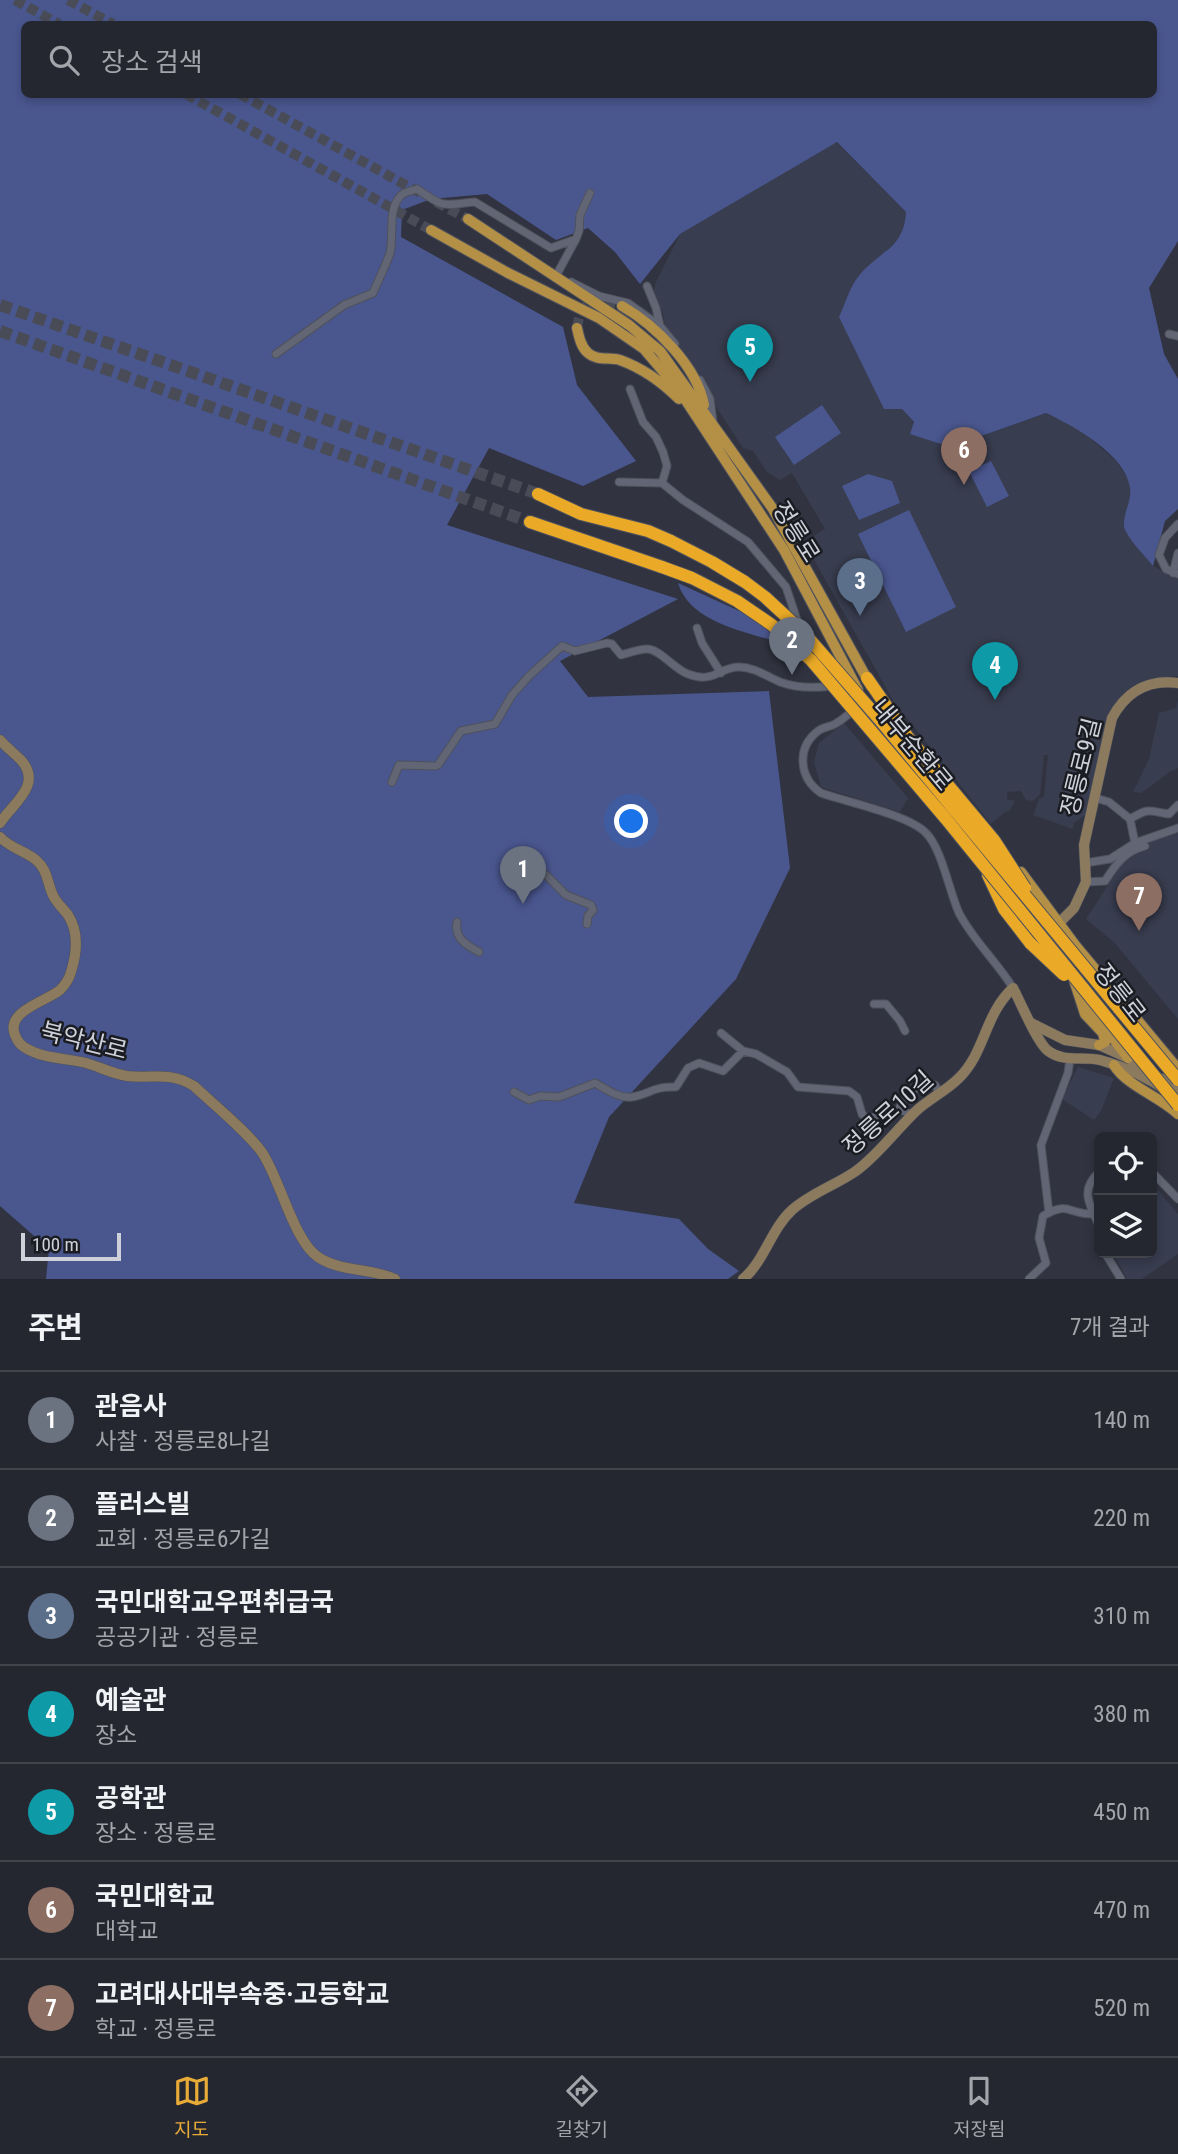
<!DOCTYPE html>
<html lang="ko">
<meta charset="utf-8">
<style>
:root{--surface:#252730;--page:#31333c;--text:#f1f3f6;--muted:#a3a5ab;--line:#42444c;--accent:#e8ab37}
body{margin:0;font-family:"Roboto Condensed","Noto Sans KR",sans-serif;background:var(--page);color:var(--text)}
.controls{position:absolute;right:21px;bottom:21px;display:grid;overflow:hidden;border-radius:10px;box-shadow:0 4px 10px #0003}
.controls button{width:63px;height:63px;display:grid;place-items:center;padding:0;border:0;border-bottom:2px solid var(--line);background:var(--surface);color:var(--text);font:35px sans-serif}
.scale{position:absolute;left:21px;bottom:18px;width:100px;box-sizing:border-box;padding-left:7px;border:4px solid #ced1d9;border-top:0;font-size:19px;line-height:24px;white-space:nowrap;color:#ced1d9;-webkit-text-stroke:5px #1a1c22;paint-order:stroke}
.you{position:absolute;left:632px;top:822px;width:24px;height:24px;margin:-18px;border:5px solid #fff;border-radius:50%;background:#1a73e8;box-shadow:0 0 0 10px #1a73e833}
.badge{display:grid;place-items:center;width:46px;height:46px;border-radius:50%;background:var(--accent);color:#fff;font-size:23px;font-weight:700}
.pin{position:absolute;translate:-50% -58px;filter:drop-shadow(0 2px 4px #0008)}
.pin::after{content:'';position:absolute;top:37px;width:24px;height:21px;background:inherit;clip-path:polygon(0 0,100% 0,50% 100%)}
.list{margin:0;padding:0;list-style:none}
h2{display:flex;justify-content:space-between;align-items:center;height:91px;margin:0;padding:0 28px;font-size:30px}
h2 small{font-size:23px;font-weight:400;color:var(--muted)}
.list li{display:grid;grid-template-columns:46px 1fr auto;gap:21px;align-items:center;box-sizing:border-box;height:98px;padding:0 28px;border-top:2px solid var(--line)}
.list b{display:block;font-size:26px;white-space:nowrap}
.list p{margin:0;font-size:23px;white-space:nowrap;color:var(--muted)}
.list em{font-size:23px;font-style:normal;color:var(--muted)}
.icon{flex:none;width:38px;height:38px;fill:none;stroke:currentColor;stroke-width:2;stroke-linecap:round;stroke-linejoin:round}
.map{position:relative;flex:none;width:1178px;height:1279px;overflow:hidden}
.search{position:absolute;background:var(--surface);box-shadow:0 4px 10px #0003;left:21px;right:21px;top:21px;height:77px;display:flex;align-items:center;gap:18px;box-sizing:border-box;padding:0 24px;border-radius:10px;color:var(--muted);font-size:26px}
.sheet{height:777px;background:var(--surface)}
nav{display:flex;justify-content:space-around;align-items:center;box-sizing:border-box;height:98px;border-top:2px solid var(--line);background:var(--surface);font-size:19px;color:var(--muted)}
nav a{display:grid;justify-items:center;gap:4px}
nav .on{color:var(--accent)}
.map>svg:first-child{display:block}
.built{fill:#383d4f}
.green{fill:#4a578f;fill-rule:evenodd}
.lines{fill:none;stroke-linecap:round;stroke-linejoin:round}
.primary-tunnel{stroke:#494c57;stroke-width:10;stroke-dasharray:10 5;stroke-linecap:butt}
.highway-tunnel{stroke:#494c57;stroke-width:12;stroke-dasharray:12 6;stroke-linecap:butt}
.street-casing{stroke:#4f525c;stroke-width:9}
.secondary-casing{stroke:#4f525c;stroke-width:11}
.primary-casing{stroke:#4f525c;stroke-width:12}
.highway-casing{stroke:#4f525c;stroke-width:14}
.street{stroke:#626674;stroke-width:7}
.secondary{stroke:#8b7a5d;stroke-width:10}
.primary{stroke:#b48f46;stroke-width:10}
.highway{stroke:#eaaa28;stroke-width:12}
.highway-bridge-casing{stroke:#4f525c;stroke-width:14;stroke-linecap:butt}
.highway-bridge{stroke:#eaaa28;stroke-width:12}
.labels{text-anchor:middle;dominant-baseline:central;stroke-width:5;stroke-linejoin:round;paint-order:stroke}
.street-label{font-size:24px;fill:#ced1d9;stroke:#1a1c22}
</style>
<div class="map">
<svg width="1178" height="1279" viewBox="0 0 1178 1279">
<rect width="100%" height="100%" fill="#313440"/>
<path class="built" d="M836 142 906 212 905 227 901 237 887 250 902 409 914 423 911 434 950 447 1047 413 1064 421 1088 436 1116 461 1128 479 1131 490 1126 533 1153 566 1178 579V676L1154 678 1138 684 1128 691 1108 715 1088 813 1074 823 1073 829 1033 815 1039 799 1044 797 1048 755H1044L1040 794 1033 801 1026 800 1021 791 1007 792V799L1015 801 1013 805 1009 811 1005 812 991 824 894 702 804 542 825 529 792 473 780 480 767 472 753 451 743 448 665 328 663 313 653 294 656 282 680 234Z
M1178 700V768L1171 771 1141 793 1133 792 1149 759 1159 713 1176 708Z
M844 723 908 798 900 812 821 787 814 762 819 743Z
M1178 827V1019L1114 942 1086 919 1122 863 1152 841Z
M1078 1067 1114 1078 1101 1111 1094 1120 1062 1099Z
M1152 1184 1178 1214V1254L1142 1279H1127L1113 1253H1152Z"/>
<path class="green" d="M0 0H1178V241L1149 288 1164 354 1178 379V509L1165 521 1153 566C1146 557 1125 536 1124 526 1123 513 1132 501 1130 488 1126 455 1074 426 1046 413L950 447 910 434 914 422 902 409H884L839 317C845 304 850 287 858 277 879 250 904 250 906 212L837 142 680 234 640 284 615 252 588 228 556 240 487 194 431 199 402 210 401 237 563 327 577 385 636 461 583 486 489 448 447 525 678 599 560 661 588 697 769 691 790 868 736 979 609 1117 574 1203 679 1219 708 1249 739 1271 728 1279H46L49 1249 0 1206ZM24 24H1154V94H24Z
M822 405 841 433 794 465 775 437Z
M991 461 1009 496 987 507 969 471Z
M868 474 892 481 900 503 859 520 842 486Z
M909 510 956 607 906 632 858 534Z
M678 583 748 615 772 634 771 640C738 630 689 620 678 583Z"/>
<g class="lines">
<path class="primary-tunnel" d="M15 0 59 24
M68 0 113 24
M186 94 431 230
M240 94 422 194
M436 202 468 219
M577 328C581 297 597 299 622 306"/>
<path class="highway-tunnel" d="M0 305 538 494
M0 331 530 522"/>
<defs>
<path id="street" d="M576 239 579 231 580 215 590 193
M571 282 599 296 628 303 660 326 675 344
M647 286 656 308 660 326
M1169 334 1178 336
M276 354 344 305 373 293C378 281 386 265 390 253 394 236 388 214 398 199 402 192 410 191 417 189 446 209 441 205 475 202L551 248 576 239 557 274
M700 380 710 399 713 422
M630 389 643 422 656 437 663 452 667 466 662 483
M619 482 662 483 683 500 748 542 786 587 799 626
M1178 524 1165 538 1159 555 1166 569 1178 574
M1173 573 1178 553
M697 628 702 643 721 673
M857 708C849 713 842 721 833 725 828 727 823 727 818 731 796 748 799 778 821 793 847 802 909 815 926 833 942 849 949 891 959 913 973 940 997 962 1013 988
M392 782 399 765 435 766 438 765 461 731 495 724 512 695 529 676 562 646 575 651 607 643 612 644 621 655C629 653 639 649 647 649 660 649 674 669 688 674 714 684 719 667 739 667 754 667 766 676 780 682 799 689 823 688 843 684
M1096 798 1109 802 1130 819 1135 843
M1130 819C1150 807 1148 811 1169 814L1178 805
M1085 863 1110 859 1135 843 1178 828
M534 868 546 875 566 895 591 905 593 910 588 916 587 924
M1086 882 1105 881C1116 864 1125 851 1145 846
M457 922C454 938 466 945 479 952
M874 1004H886L900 1021 905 1031
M721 1033 743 1051
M514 1092 529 1100 540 1096 559 1097 595 1083C606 1089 619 1099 632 1097 650 1094 654 1086 676 1087L688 1068 699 1063 723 1071 743 1051 756 1054 787 1072 798 1087 849 1091 857 1097 862 1114 867 1119 902 1110 912 1115
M898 1111C907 1090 912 1088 935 1085L940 1093
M1099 1172C1079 1191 1090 1204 1099 1226
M1152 1172 1178 1199
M1049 1213 1041 1145 1068 1073 1070 1059
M1105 1253 1121 1279
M1029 1279 1046 1263 1039 1238 1043 1216C1069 1200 1068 1215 1094 1214"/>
<path id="secondary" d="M0 740C6 747 14 753 21 760 43 785 13 803 0 823
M0 837C10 848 25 851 36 860 47 869 47 881 52 893 55 902 63 908 68 915 79 932 77 953 71 972 69 979 65 985 60 990 47 1001 5 1011 15 1035 17 1040 19 1044 24 1047 42 1059 66 1058 86 1063 100 1067 113 1074 127 1076 154 1079 169 1071 194 1086 213 1104 250 1134 263 1154 280 1180 294 1241 318 1257 340 1272 372 1268 395 1279
M1054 922 1059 923 1074 908 1086 882 1084 845 1112 718C1126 692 1148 679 1178 683
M1031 1023 1065 1040 1099 1045 1128 1058 1159 1078 1178 1084
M743 1279C764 1262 771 1229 792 1210 811 1193 836 1185 856 1171 879 1154 896 1130 916 1111 929 1099 946 1091 959 1078 986 1051 984 1015 1013 988 1021 1003 1036 1040 1047 1050 1063 1063 1082 1056 1100 1060 1126 1067 1149 1078 1170 1093L1178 1090"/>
<path id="primary" d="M468 219 629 325 660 351 773 509 871 686
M431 230 508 273 599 318 644 349 679 390 784 550 858 690
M622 306C655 325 697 366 704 405
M577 328C579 337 581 347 588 353 597 361 609 357 620 360 642 368 663 383 679 399
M971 839 1053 941
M1021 872 1075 945 1178 1069
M1074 980 1085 1014 1103 1033 1105 1042 1099 1045
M1088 996 1094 1013 1128 1058
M1114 1065C1127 1086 1159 1096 1178 1114"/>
<path id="highway" d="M538 494 581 514 648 531 671 541
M530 522 662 567
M867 678 907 736
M988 875 1004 909 1031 944"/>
</defs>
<use href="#street" class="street-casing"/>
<use href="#secondary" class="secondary-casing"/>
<use href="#primary" class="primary-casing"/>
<use href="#highway" class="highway-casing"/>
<use href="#street" class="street"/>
<use href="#secondary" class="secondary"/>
<use href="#primary" class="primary"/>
<use href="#highway" class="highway"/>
<defs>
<path id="highway-bridge" d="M671 541 712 562 745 582 765 597 805 634 879 719 1178 1080
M662 567 692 578 737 601 772 625 811 660 946 819 1178 1105
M907 736 994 840 1025 888
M1031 944 1064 975"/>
</defs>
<use href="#highway-bridge" class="highway-bridge-casing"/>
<use href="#highway-bridge" class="highway-bridge"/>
</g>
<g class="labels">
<g class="street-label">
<text transform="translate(796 532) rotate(58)">정릉로</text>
<text transform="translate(912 745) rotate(50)">내부순환로</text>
<text transform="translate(1081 767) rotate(-76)">정릉로9길</text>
<text transform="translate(1120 993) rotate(52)">정릉로</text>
<text transform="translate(84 1041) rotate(14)">북악산로</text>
<text transform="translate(888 1113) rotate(-42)">정릉로10길</text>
</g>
</g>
</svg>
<div class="controls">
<button><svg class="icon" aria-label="locate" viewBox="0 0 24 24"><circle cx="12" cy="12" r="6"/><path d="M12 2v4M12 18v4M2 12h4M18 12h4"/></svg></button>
<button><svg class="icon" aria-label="layers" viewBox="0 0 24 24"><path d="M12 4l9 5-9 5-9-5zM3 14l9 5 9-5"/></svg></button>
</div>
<div class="scale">100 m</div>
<div class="you"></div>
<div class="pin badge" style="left:523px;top:904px;background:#6b7280">1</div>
<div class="pin badge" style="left:792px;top:675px;background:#6b7280">2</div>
<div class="pin badge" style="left:860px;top:616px;background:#5c6f8a">3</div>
<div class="pin badge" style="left:995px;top:700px;background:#0f9aa8">4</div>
<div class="pin badge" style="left:750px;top:382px;background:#0f9aa8">5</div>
<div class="pin badge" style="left:964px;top:485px;background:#8d6e63">6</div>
<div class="pin badge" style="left:1139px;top:931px;background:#8d6e63">7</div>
<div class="search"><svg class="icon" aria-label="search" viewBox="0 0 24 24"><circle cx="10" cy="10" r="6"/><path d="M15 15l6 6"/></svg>장소 검색</div>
</div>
<section class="sheet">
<h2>주변<small>7개 결과</small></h2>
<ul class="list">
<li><span class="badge" style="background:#6b7280">1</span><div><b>관음사</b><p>사찰 · 정릉로8나길</p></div><em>140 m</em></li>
<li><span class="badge" style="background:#6b7280">2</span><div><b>플러스빌</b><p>교회 · 정릉로6가길</p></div><em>220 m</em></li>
<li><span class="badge" style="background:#5c6f8a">3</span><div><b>국민대학교우편취급국</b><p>공공기관 · 정릉로</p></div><em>310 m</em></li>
<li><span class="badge" style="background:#0f9aa8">4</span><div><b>예술관</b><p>장소</p></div><em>380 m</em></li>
<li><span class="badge" style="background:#0f9aa8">5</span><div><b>공학관</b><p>장소 · 정릉로</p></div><em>450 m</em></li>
<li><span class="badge" style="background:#8d6e63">6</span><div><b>국민대학교</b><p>대학교</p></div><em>470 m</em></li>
<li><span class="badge" style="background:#8d6e63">7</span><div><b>고려대사대부속중·고등학교</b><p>학교 · 정릉로</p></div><em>520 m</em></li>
</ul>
</section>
<nav>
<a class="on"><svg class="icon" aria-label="map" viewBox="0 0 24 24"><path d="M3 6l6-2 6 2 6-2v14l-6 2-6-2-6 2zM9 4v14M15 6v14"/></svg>지도</a>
<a><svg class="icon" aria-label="directions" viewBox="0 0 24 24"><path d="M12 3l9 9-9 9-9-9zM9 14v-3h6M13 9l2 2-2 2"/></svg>길찾기</a>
<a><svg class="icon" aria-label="saved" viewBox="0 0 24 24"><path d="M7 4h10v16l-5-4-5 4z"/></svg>저장됨</a>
</nav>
